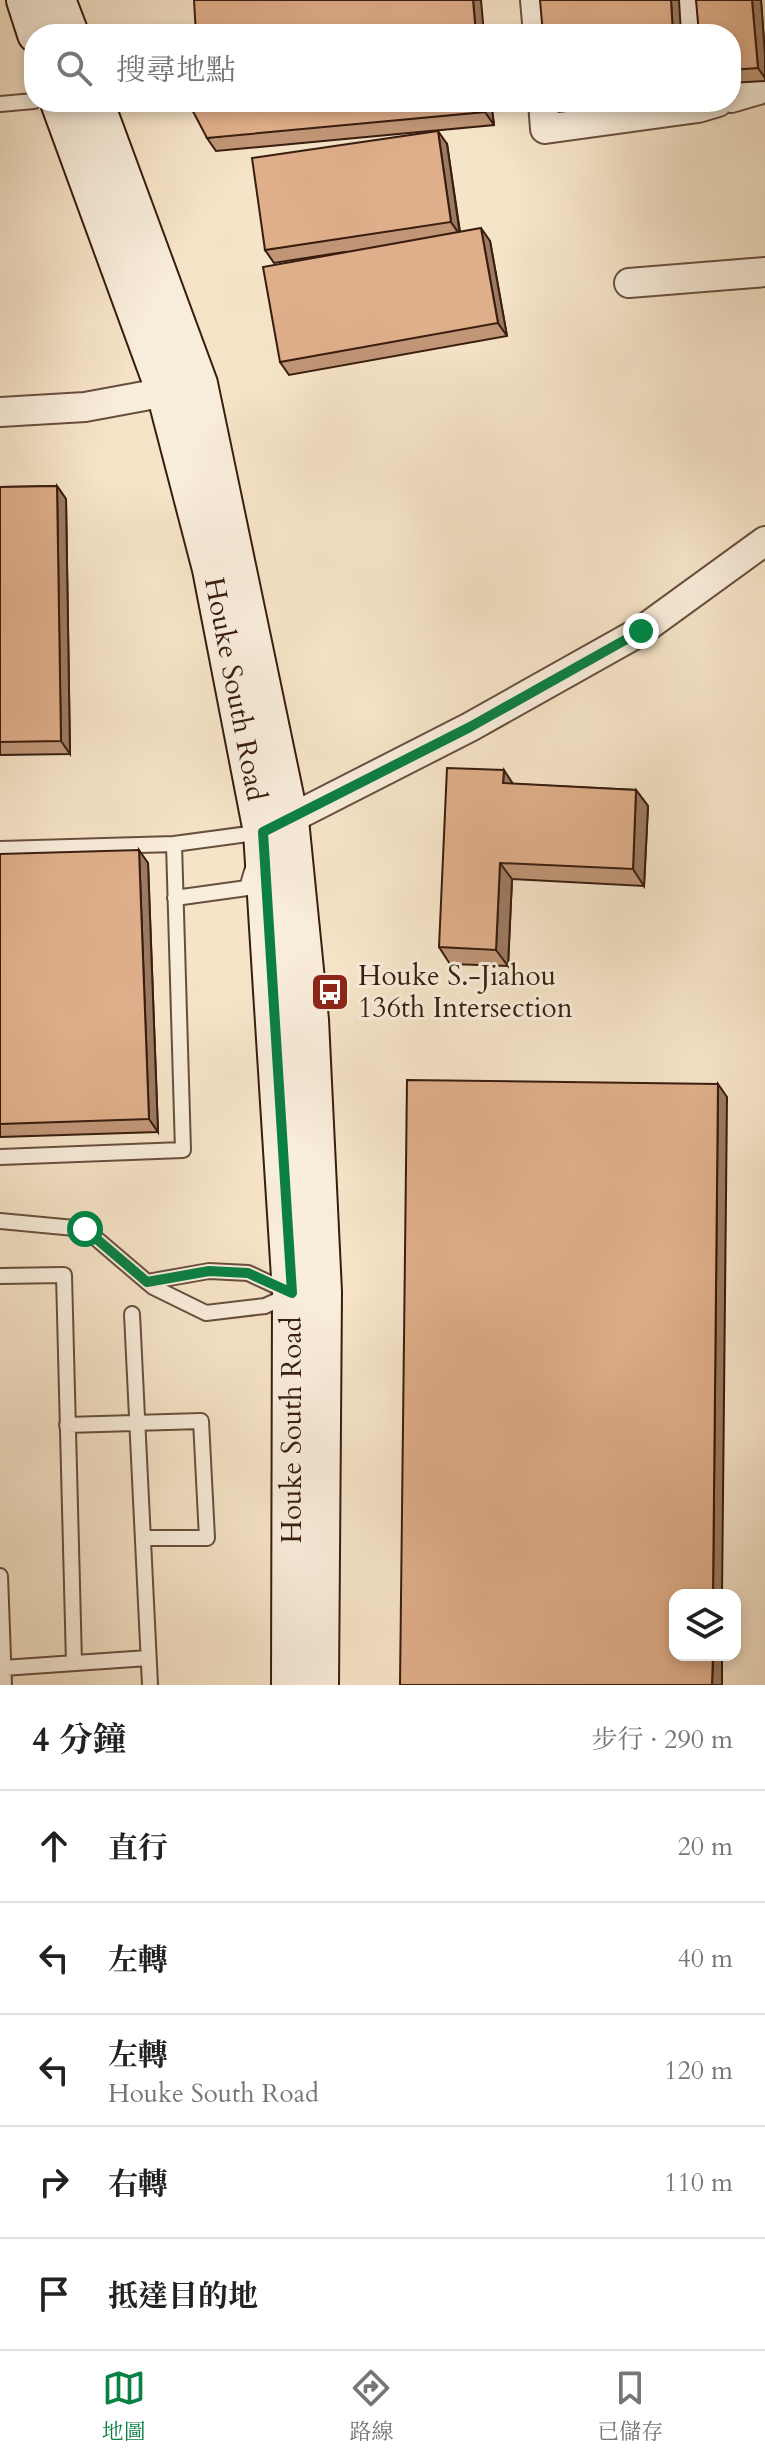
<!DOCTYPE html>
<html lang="zh-TW">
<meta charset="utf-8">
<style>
:root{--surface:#fff;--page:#f2f2f2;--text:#222;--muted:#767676;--line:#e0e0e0;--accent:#0b8043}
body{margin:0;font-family:Cardo,"Noto Serif TC",serif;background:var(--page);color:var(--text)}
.controls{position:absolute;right:24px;bottom:24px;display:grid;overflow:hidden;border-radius:16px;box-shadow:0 4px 12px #0003}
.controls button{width:72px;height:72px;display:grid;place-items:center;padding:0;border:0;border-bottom:2px solid var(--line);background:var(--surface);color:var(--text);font:40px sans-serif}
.stop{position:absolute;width:24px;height:24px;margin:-18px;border:6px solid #0b8043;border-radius:50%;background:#fff}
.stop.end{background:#0b8043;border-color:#fff;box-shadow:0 2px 8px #0008}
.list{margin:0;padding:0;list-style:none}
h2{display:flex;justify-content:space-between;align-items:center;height:104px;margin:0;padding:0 32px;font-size:34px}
h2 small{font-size:26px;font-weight:400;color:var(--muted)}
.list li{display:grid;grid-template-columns:52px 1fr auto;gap:24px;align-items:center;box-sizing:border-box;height:112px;padding:0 32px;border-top:2px solid var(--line)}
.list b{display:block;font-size:30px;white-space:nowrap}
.list p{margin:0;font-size:26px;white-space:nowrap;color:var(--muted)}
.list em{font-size:26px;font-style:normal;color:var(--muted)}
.icon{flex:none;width:44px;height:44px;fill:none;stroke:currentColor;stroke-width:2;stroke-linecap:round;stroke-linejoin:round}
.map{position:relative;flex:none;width:765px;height:1685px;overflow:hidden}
.search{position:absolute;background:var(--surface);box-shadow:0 4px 12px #0003;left:24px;right:24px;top:24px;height:88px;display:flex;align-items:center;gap:20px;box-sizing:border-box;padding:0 28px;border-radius:32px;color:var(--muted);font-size:30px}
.sheet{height:664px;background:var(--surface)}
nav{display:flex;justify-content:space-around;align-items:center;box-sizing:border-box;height:112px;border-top:2px solid var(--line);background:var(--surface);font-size:22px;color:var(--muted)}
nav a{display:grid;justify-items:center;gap:4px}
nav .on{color:var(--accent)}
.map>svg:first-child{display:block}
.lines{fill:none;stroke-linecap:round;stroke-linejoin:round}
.lane-casing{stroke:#684f3d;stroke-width:18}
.street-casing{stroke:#684f3d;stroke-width:32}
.secondary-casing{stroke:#391d0f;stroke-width:42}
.lane{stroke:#f9eddb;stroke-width:14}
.street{stroke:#f9eddb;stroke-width:28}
.secondary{stroke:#f9eddb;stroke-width:38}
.wall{fill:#c09677;stroke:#391d0f;stroke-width:2}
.shaded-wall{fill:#9c7a61;stroke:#391d0f;stroke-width:2}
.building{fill:#dfae8a;stroke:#391d0f;stroke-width:2}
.route{stroke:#0b8043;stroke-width:10}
.labels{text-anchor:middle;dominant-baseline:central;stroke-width:6;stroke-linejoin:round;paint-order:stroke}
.street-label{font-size:28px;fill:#391d0f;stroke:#f9eddb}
.poi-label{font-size:28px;fill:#391d0f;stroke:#f9eddb;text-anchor:start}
</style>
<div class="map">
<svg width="765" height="1685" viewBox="0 0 765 1685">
<rect width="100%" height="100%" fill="#f6e4c8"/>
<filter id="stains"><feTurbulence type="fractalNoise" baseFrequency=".0025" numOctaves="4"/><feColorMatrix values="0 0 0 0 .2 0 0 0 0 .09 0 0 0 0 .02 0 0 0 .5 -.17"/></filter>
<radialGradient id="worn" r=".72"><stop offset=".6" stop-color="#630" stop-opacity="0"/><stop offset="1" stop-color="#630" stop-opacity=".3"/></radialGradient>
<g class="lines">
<defs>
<path id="lane" d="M0 104 34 101
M0 849 174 844 263 832
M175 898 247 888 252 871
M0 1157 183 1150 174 844
M0 1221 85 1229 153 1287 206 1313 265 1306 289 1295
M0 1276 64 1275 74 1663
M147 1282 209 1271 248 1273 289 1292
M132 1314 150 1685
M67 1425 201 1421 207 1538H143
M0 1576 4 1685
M3 1668 148 1658"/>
<path id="street" d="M535 0 538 34
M690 0 692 34
M731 98 765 88
M543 102 545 129 698 108 718 102
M629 283 765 272
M0 412 85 407 166 392
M272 828 470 727 641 631 765 541"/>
<g id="secondary">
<path d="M26 0 37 34"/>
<path d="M56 0 69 34"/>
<path id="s1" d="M60 102 166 392 212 569 263 832 292 1293 291 1685"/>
<path d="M94 102 198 384 289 820 309 1020 322 1292 319 1685"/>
</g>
</defs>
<use href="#lane" class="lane-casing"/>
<use href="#street" class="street-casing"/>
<use href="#secondary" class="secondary-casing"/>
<use href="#lane" class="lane"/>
<use href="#street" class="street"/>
<use href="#secondary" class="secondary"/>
</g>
<path class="wall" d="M696 0H761L765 55V81L731 83V34Z
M491 102 494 125 216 151 207 138Z
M554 102H610L558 107Z
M447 144 460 232 490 241 507 336 289 375 280 362 344 252 274 263 265 250Z
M57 486 66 499 70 754 0 755V487Z
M513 784 636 790 648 806 644 886 512 879 508 966 450 964 439 947Z
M0 854 148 863 158 1132 0 1137Z"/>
<path class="shaded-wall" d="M473 0H481L484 34H476Z
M671 0H679L681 34H673Z
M752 0H761L765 55V78L758 68Z
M484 102H491L494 125 485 112Z
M438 131 447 144 460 235 451 222Z
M481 228 490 241 507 336 498 323Z
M57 486 66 499 70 754 61 741Z
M504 770 515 787 503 783Z
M636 790 648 806 644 886 633 869Z
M139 850 148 863 158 1132 149 1119Z
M500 863 512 879 508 966 496 950Z
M718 1084 727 1097 722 1595H713Z
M713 1655H722V1685H712Z"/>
<path class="building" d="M194 0H473L476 34H196Z
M540 0H671L673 34H543Z
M696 0H752L758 68 731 70V34H699Z
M188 102H484L485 112 207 138Z
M438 131 451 222 265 250 252 158Z
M481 228 498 323 280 362 263 267Z
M57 486 61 741 0 742V487Z
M447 768 504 770 503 783 636 790 633 869 500 863 496 950 439 947Z
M139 850 149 1119 0 1124V854Z
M407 1080 718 1084 713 1595H675V1655H713L712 1685H400Z"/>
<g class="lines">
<path class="route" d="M85 1229 147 1282 209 1271 248 1273 292 1293 263 832 470 727 641 631"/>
</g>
<defs>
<symbol id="bus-square" viewBox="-11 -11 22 22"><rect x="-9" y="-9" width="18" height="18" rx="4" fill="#8f2418" stroke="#f9eddb"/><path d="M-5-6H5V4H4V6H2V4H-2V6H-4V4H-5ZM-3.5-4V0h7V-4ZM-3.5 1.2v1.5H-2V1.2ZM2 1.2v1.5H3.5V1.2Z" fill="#fff"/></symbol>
</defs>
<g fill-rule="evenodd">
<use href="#bus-square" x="308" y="970" width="44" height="44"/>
</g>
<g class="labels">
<g class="street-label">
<text stroke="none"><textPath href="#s1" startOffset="614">Houke South Road</textPath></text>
<text transform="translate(292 1430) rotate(-90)">Houke South Road</text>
</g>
<g class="poi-label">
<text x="358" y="976">Houke S.-Jiahou<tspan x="358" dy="32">136th Intersection</tspan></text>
</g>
</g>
<rect width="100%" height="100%" filter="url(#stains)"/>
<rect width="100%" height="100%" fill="url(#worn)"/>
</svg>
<div class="controls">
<button><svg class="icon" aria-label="layers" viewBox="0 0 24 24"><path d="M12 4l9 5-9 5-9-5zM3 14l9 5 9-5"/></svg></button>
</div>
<div class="stop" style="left:85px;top:1229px"></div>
<div class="stop end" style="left:641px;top:631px"></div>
<div class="search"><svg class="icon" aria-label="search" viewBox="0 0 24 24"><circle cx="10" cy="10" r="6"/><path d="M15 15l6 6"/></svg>搜尋地點</div>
</div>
<section class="sheet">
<h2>4 分鐘<small>步行 · 290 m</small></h2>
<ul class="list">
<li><svg class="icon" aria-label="ahead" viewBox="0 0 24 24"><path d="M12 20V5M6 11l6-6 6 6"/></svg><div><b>直行</b></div><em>20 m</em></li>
<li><svg class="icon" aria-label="left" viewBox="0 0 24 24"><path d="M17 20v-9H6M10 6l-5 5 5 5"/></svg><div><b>左轉</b></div><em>40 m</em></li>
<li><svg class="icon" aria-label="left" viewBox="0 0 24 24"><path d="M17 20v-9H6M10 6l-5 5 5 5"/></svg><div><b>左轉</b><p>Houke South Road</p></div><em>120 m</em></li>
<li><svg class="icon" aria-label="right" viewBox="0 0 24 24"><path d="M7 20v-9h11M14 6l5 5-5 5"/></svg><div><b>右轉</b></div><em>110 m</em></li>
<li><svg class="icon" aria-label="arrive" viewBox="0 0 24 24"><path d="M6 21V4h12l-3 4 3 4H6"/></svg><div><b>抵達目的地</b></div></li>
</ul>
</section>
<nav>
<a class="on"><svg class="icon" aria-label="map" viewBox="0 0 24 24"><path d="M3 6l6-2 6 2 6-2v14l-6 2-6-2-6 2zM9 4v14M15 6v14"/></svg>地圖</a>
<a><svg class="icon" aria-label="directions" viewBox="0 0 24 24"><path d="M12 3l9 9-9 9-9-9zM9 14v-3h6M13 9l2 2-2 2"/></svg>路線</a>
<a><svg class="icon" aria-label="saved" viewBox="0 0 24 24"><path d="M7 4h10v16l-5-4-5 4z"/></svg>已儲存</a>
</nav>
